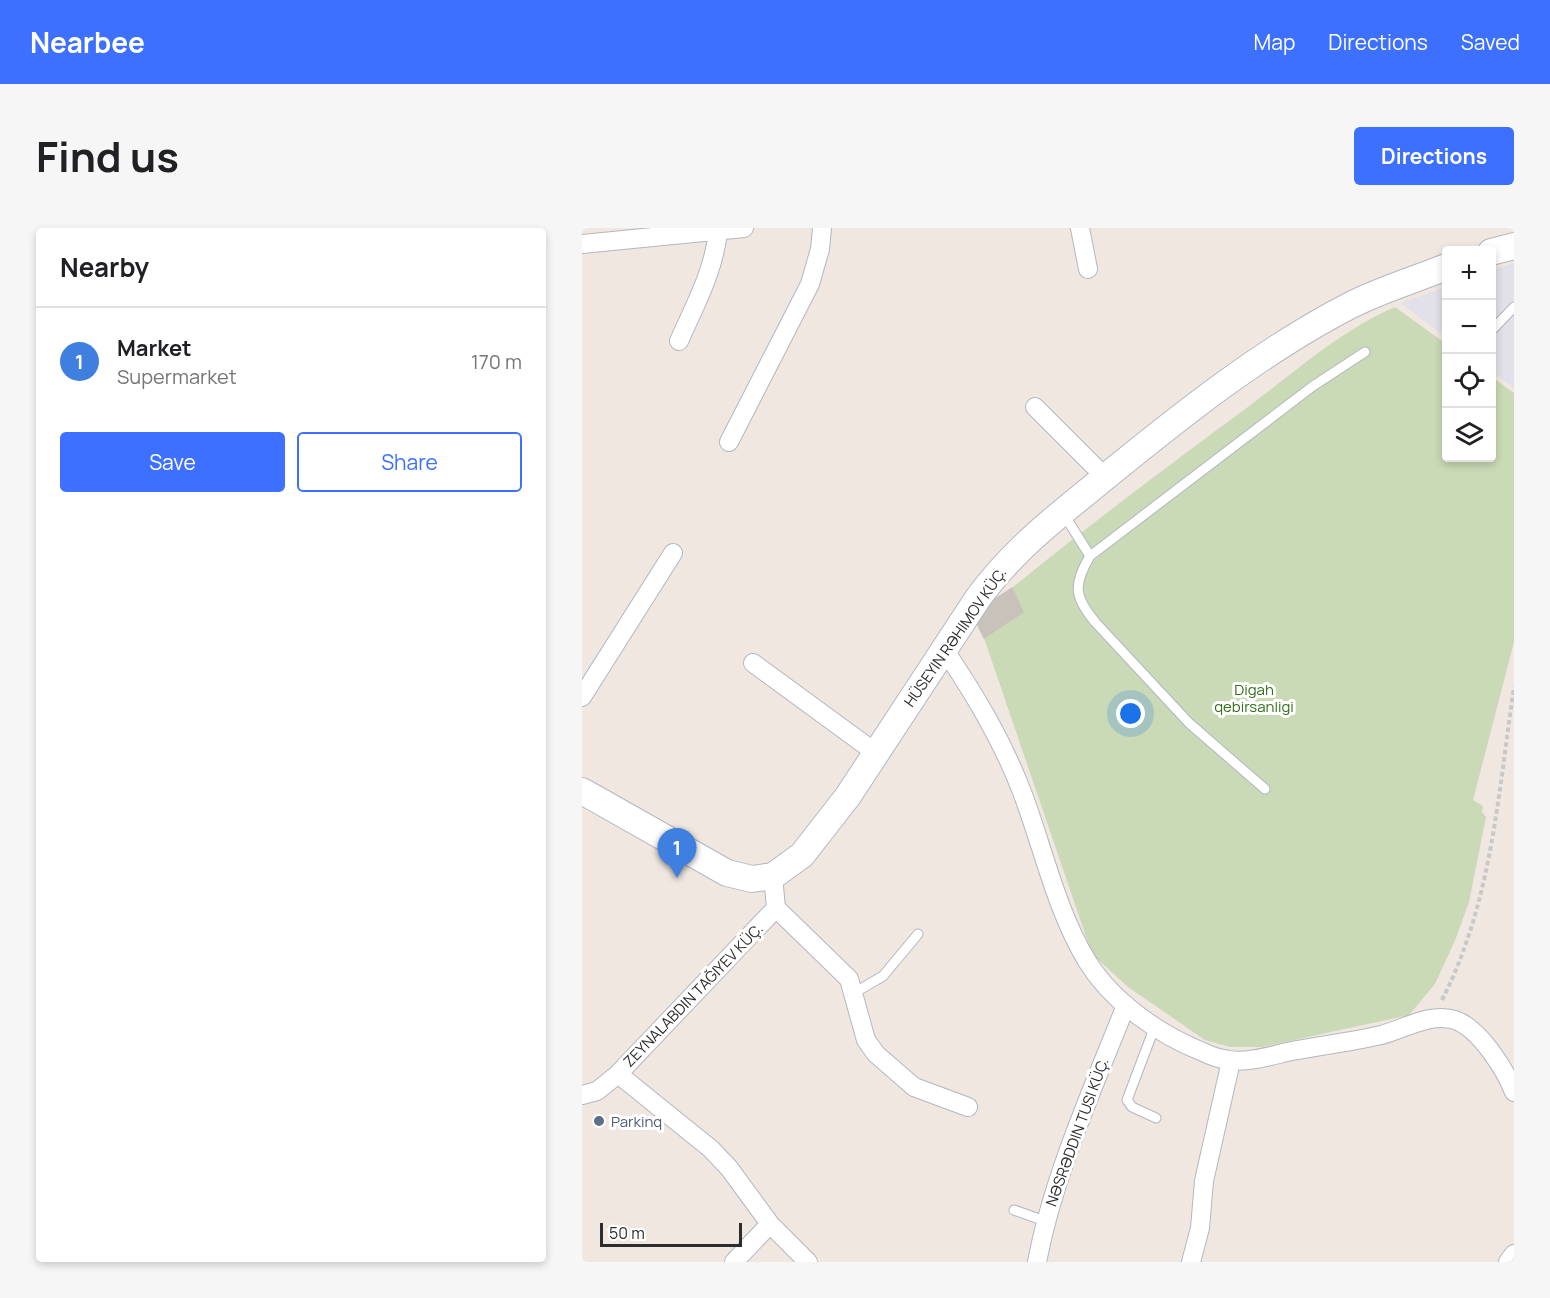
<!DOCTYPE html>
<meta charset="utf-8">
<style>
:root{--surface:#fff;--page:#f6f6f6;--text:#202124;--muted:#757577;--line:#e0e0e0;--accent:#3d70ff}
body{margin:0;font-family:Manrope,sans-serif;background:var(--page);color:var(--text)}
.controls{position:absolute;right:18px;top:18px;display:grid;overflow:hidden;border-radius:6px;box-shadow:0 3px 9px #0003}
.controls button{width:54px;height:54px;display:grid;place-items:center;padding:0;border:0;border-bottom:2px solid var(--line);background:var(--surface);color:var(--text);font:30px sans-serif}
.scale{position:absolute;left:18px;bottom:15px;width:142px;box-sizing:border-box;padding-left:6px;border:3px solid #2d2d2d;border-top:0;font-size:16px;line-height:21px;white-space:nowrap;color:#2d2d2d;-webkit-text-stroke:4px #fff;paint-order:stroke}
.you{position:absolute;left:549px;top:486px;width:21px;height:21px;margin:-15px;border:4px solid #fff;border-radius:50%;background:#1a73e8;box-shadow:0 0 0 9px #1a73e833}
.badge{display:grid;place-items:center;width:39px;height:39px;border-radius:50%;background:var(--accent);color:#fff;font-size:20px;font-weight:700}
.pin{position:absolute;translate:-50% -50px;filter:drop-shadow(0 2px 3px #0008)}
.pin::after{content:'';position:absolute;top:32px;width:21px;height:18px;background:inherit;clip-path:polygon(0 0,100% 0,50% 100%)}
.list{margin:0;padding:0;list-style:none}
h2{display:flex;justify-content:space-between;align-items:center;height:78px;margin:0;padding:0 24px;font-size:26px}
h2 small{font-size:20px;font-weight:400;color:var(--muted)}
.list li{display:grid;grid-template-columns:39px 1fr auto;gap:18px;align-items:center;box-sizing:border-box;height:108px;padding:0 24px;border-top:2px solid var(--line)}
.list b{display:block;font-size:22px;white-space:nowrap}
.list p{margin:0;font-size:20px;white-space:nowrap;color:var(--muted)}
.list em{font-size:20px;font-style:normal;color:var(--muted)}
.actions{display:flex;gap:12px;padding:18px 24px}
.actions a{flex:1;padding:14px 0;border:2px solid var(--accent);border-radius:6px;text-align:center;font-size:21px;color:var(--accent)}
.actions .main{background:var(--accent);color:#fff}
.icon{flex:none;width:33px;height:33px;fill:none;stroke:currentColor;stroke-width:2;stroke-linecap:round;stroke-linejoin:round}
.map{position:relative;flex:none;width:932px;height:1034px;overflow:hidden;border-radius:6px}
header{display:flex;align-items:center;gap:36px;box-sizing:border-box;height:84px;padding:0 30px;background:var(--accent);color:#fff}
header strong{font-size:28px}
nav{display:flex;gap:33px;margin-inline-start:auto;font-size:21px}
.intro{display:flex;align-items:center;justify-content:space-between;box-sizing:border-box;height:144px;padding:0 36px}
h1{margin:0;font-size:42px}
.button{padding:15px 27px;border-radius:6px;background:var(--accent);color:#fff;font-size:21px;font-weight:700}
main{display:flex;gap:36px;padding:0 36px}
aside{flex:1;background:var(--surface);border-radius:6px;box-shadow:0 3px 9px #0003}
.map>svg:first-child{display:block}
.industrial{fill:#e2e0e8}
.cemetery{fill:#cad9b6}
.building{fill:#c8c2bb;stroke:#cbc3b9;stroke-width:1.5}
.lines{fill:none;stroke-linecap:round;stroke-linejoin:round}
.lane-casing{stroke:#b3b7c1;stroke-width:11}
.street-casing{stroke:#b3b7c1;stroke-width:20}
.secondary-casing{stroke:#b3b7c1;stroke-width:28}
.path{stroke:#c8c8c8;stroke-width:4;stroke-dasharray:4.5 3;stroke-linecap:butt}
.lane{stroke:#fff;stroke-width:9}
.street{stroke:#fff;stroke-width:18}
.secondary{stroke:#fff;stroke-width:26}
.service-dot{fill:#5c6f8a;stroke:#fff;stroke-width:2}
.labels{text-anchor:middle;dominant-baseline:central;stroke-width:6;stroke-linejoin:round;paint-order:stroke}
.street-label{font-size:15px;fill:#2d2d2d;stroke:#fff}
.park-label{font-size:15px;fill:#316f19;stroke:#fff}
.service-label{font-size:15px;fill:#4e5e75;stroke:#fff;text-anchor:start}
</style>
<header>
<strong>Nearbee</strong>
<nav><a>Map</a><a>Directions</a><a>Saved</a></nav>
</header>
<div class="intro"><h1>Find us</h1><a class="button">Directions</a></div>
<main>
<aside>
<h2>Nearby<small></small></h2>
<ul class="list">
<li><span class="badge" style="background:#3f7fe0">1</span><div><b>Market</b><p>Supermarket</p></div><em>170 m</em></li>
</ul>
<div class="actions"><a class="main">Save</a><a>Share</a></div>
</aside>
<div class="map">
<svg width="932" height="1034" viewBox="0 0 932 1034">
<rect width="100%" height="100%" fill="#efe7e0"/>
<path class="industrial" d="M932 35V160L910 143 909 43Z
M864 59V109L819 75Z"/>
<path class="cemetery" d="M813 79 864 116V230H909L910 149 932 165V414L891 572 901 578 900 584 904 589 887 674 874 710 853 756 827 787 680 819H648L623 812 546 759 510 726 402 410 441 384 430 360C507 297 586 238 666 179 713 144 759 102 813 79Z"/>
<path class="building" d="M430 360 441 384 402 410 395 395 410 373Z"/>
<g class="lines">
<defs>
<path id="lane" d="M910 102 932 79
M481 285 508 328
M683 561 607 495 514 395C493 370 490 358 508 328L731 158 783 124
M272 765 301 748 336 706
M573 798 545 872 550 879 574 890
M432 982 463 993"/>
<path id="street" d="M498 0 506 41
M0 16 162 0
M97 113C113 77 132 43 136 3
M453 179 523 249
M147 214 228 56 238 21 240 0
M362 421C393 467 420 512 440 564 461 619 474 682 505 733 530 774 578 807 621 824 629 828 639 831 647 832 665 835 688 828 705 824 736 818 769 814 799 807 822 801 849 784 873 792 897 800 923 841 932 864
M171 435 294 525
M0 469 91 325
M194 680 267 751 284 812 294 826 332 859 386 879
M36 846 129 921 147 940 188 996 226 1034
M0 867 15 863 36 846 194 680 191 648
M152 1034 188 996
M455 1034C472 945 511 861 544 777
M609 1034 618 1000 622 953 649 833
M926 1034 932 1026"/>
<path id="secondary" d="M909 24 932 18
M0 563 145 645 170 651 191 648 220 627 266 568 396 370C433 319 483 282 532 242 606 182 682 122 767 78 798 62 832 52 864 39"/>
</defs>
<use href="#lane" class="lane-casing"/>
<use href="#street" class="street-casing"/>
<use href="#secondary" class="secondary-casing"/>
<path class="path" d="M860 772C910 674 916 566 932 459"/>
<use href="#lane" class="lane"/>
<use href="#street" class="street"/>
<use href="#secondary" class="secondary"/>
</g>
<circle class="service-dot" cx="17" cy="893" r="6"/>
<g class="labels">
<g class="street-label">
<text transform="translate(373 409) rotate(-55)">HÜSEYIN RƏHIMOV KÜÇ.</text>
<text transform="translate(111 767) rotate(-46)">ZEYNALABDIN TAĞIYEV KÜÇ.</text>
<text transform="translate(495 904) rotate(-70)">NƏSRƏDDIN TUSI KÜÇ.</text>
</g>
<g class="park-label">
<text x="672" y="461">Digah<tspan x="672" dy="17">qebirsanligi</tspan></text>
</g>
<g class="service-label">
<text x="29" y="893">Parkinq</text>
</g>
</g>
</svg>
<div class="controls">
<button>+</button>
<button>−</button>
<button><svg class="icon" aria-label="locate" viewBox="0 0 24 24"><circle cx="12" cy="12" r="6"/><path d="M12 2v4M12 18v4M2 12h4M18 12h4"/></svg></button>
<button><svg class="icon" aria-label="layers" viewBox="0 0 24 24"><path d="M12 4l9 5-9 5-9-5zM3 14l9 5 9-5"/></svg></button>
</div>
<div class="scale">50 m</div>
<div class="you"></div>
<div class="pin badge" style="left:95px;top:650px;background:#3f7fe0">1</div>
</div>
</main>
